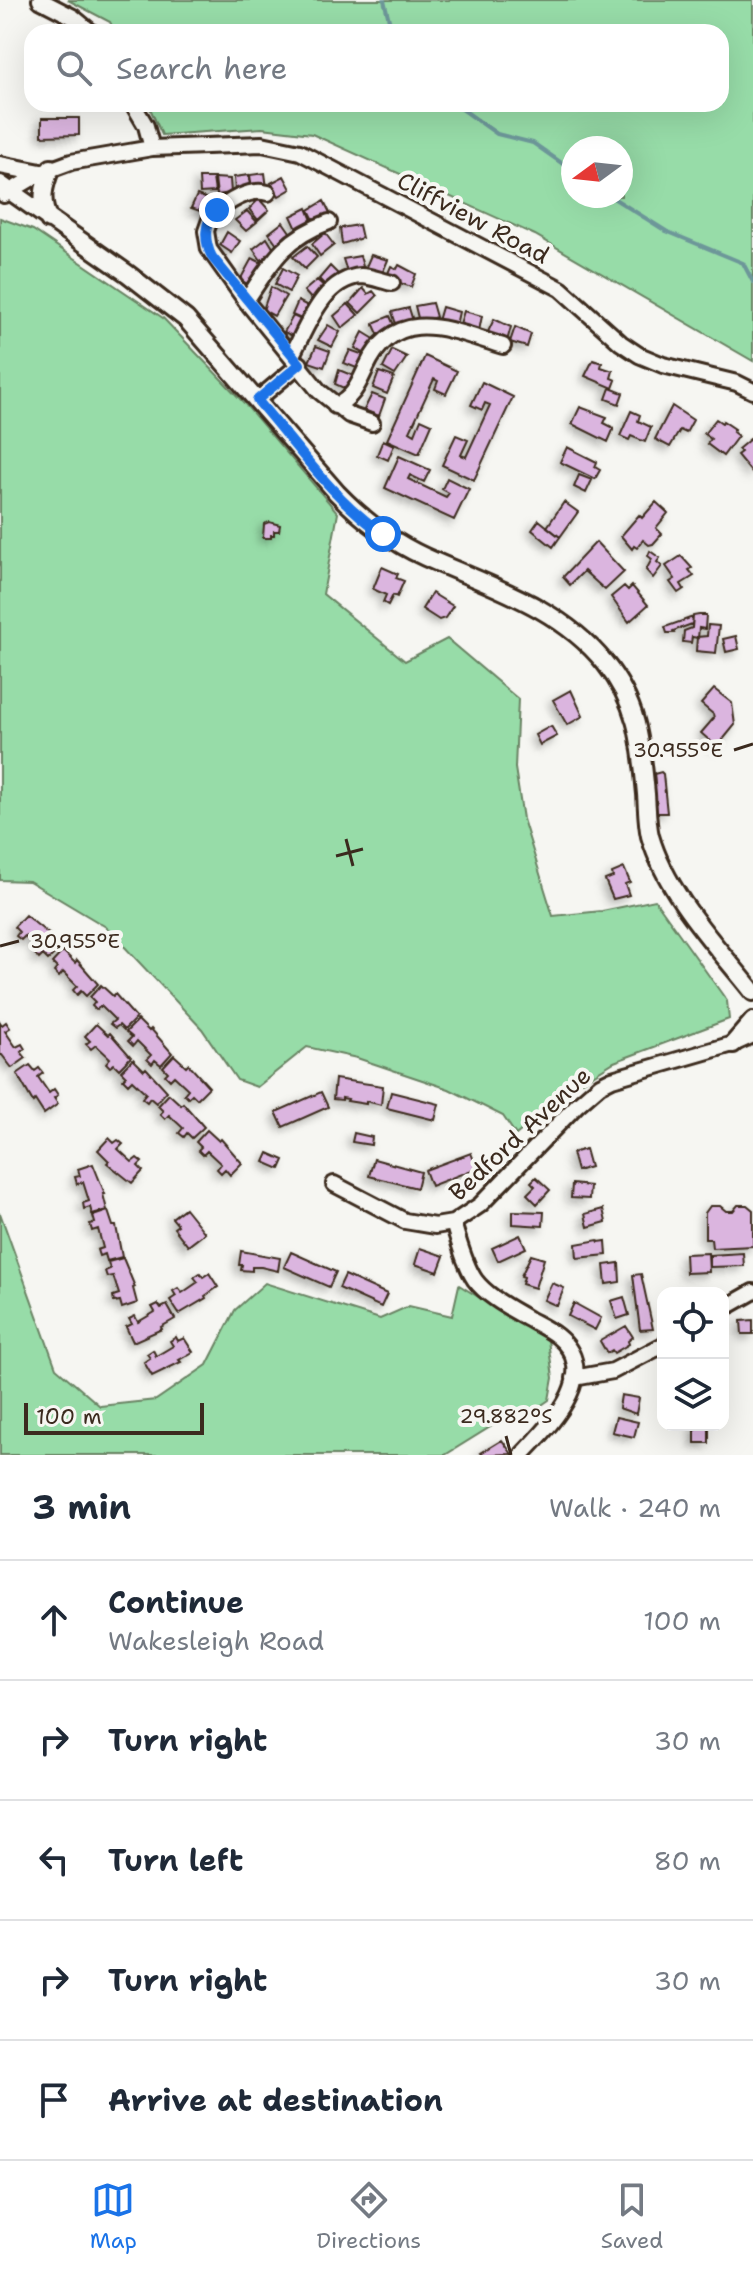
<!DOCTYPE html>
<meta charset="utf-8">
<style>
:root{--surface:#fff;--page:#f6f6f7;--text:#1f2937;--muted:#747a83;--line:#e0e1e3;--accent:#1a73e8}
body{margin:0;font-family:"Shantell Sans",sans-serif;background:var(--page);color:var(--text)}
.controls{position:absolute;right:24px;bottom:24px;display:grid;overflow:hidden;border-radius:16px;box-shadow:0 8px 32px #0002}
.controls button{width:72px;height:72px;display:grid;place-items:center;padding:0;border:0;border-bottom:2px solid var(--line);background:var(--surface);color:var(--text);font:40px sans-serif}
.compass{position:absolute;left:561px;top:136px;width:72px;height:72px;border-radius:50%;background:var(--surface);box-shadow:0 8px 32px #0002;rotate:255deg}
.scale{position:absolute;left:24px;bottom:20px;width:180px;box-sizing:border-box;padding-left:8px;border:4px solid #3b2a1e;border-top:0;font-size:22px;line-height:28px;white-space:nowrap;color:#3b2a1e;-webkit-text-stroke:6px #f6f6f2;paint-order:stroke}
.stop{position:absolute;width:24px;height:24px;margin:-18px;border:6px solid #1a73e8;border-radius:50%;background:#fff}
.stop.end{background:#1a73e8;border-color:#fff;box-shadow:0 2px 8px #0008}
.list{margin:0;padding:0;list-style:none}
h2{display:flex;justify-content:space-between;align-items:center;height:104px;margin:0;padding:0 32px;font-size:34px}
h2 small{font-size:26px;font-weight:400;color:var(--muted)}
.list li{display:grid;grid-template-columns:52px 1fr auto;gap:24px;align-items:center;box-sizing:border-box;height:120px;padding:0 32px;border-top:2px solid var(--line)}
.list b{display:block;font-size:30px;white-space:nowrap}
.list p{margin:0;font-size:26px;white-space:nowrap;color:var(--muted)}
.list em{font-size:26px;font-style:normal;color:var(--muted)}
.icon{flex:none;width:44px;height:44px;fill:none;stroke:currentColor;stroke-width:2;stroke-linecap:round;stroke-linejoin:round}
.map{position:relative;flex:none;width:753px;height:1455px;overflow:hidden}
.search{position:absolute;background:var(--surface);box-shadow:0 8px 32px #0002;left:24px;right:24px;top:24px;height:88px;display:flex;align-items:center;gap:20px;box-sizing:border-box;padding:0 28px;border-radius:24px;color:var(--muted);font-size:30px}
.sheet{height:704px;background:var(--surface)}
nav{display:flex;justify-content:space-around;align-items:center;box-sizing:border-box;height:112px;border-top:2px solid var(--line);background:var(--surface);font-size:22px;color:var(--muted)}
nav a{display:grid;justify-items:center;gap:4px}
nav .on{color:var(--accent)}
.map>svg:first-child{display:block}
.green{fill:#97dca8;stroke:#698363;stroke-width:2;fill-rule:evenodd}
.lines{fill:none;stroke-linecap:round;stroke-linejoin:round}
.stream{stroke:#6d9799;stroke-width:4}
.building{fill:#dbb5df;stroke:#3b2a1e;stroke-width:2;filter:url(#shadow)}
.minor-casing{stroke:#3b2a1e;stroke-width:20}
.major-casing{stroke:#3b2a1e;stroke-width:22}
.minor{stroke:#f6f6f2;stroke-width:14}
.major{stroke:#f6f6f2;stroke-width:16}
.route{stroke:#1a73e8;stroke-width:10}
.ticks{fill:none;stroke:#3b2a1e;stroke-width:3}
.labels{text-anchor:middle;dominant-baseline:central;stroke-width:8;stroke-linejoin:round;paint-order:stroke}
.street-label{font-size:24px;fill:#3b2a1e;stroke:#f6f6f2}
.ticks-label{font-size:20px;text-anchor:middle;fill:#3b2a1e;stroke:#f6f6f2;stroke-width:8;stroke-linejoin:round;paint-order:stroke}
</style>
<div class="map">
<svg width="753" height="1455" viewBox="0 0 753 1455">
<defs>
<filter id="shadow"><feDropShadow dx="-4" dy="4" stdDeviation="4" flood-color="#0004"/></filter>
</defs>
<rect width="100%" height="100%" fill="#f6f6f2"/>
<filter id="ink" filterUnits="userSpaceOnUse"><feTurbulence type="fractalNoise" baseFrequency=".0125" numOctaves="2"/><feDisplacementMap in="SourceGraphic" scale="16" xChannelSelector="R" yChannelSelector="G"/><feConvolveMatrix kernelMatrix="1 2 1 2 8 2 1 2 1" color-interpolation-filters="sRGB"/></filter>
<g filter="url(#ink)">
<path class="green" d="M68 0H753V361L535 235 312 134 262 128 162 135 148 104H721V32H115L110 22ZM621 148V196H573V148Z
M0 218 33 230 163 318 245 404 338 513 323 594 405 661 447 639 518 699 515 768 523 819 553 916 602 911 655 900 727 1001 729 1019 614 1062 570 1089 516 1135 503 1116 449 1089 357 1058 307 1047 257 1087 237 1080 202 1029 106 927 29 881 0 880Z
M0 1213 56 1368 100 1406 156 1400 207 1365 235 1310 265 1283 380 1319 409 1306 452 1316 459 1285 548 1340 553 1378 549 1400 530 1413 492 1426 445 1455H0Z"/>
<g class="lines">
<path class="stream" d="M384 0 392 32
M455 104 497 134 533 143 573 171
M610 196 666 231 743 263 753 282"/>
</g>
<path class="building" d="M42 118H79V135L42 136Z
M265 173 267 188 252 190 250 175Z
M249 175 250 190 235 191 234 177Z
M284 176 291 189 279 196 271 183Z
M199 178H213L215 192 200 193Z
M215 178 230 179 231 193 217 195Z
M197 195 211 200 206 213 191 208Z
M259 199 269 210 258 220 249 209Z
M324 201 331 215 315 222 309 210Z
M307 208 313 223 297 229 291 216Z
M247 211 257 222 246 231 235 220Z
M283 222 292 235 277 244 269 233Z
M359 225 362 238 342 244 340 228Z
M227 232 240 241 232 253 220 245Z
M325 233 334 245 320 256 312 244Z
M267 238 275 251 261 260 253 249Z
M307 246 317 257 305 269 293 257Z
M371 255 388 260 382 274 365 269Z
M360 256 364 270 348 275 343 259Z
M252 258 264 264 251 286 240 280Z
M399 265 416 274 411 287 386 278 391 266 397 269Z
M330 266 341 277 328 288 319 279Z
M283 268 297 276 289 292 275 284Z
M317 280 327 289 314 302 304 291Z
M271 287 286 296 274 316 263 310Z
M363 288 368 294 373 291 377 296 360 313 350 303Z
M298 301 312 308 306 321 292 315Z
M432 303 436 317 419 322 415 306Z
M348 304 358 315 342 328 334 316Z
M442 307 459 312 456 325 438 321Z
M409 308 413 321 397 327 392 312Z
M464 311 482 316 479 331 460 324Z
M293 316 306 322 299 339 284 332Z
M390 316 396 330 379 336 373 323Z
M494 319 511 327 507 341 487 334Z
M328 325 340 332 332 347 318 340Z
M515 327 531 334 527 347 510 342Z
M363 332 376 340 367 355 355 348Z
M316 346 330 351 324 367 309 362Z
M350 350 364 355 359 369 344 363Z
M392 350 407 357 395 375 383 368Z
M425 356 457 371 446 394 435 389 438 381 434 379 410 431 415 434 421 419 432 424 419 454 387 440Z
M593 360 602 363 601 367 613 371 611 378 616 380 613 388 585 376Z
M339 370 354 376 348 390 335 384Z
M379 372 394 377 387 394 373 388Z
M482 382 513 397 474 480 442 465 456 435 468 440 461 455 466 457 490 405 485 403 482 410 471 405Z
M610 388 623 393 619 404 606 399Z
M372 394 385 399 379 416 364 410Z
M672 406 693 420 686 433 680 430 670 447 655 439Z
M580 407 607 417 604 423 614 428 608 442 572 424Z
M631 411 640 415 638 421 651 427 645 442 631 436 629 440 620 436Z
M716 419 722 423 723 421 735 429 733 432 738 436 723 456 707 444 711 439 704 434Z
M750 439 753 443 752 473 737 455 741 452 738 449Z
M383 440 394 445 388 460 377 455Z
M567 447 597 462 595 467 600 470 595 479 560 462Z
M399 456 430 470 424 482 410 475 408 479 446 497 449 493 442 489 447 478 469 489 454 520 385 488Z
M579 475 592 480 586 493 574 487Z
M564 502 578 512 560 537 547 527Z
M656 502 668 513 656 528 662 534 653 544 649 545 643 540 637 548 634 546 632 549 621 536 639 515 642 518Z
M539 520 560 537 553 547 532 530Z
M269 522 280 525 279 531H274V535H271V538H263L264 524Z
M596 542 624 572 605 590 584 571 570 585 563 577Z
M650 551 660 558 657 562 662 566 653 578 646 570 652 559 648 556Z
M681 556 692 568 689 570 694 576 681 584 684 589 678 593 670 582 675 579 666 566Z
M382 567 398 574 396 578 404 581 397 597 393 595 388 605 383 602 386 595 373 589Z
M624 586 628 590 632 586 648 605 629 622 611 597Z
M432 593 453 606 445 618 439 620 422 609Z
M699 615H706L705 629 699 628 698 638 692 637 691 643 683 642 684 631 692 628 693 616Z
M693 617 692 624 673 631 674 633H667L665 627Z
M708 625 719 626 716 653 696 651 697 637 707 636Z
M736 636 739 649 726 652 723 639Z
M714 689 732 703 735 725 717 747 701 733 714 718 713 714 701 704Z
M571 690 583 716 567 725 553 700Z
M551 726 557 736 540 745 535 735Z
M661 772 663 774 667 813H658L656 808 654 774Z
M624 868 630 882 625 884 629 895 613 899 605 880 613 877 612 873Z
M25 915 50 935 48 937 60 948 48 960 43 955 39 959 35 954 39 950 25 936 21 940 16 936 19 932 14 927Z
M63 951 75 963 77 960 98 984 86 996 81 991 77 995 73 990 77 986 63 972 59 977 54 972 57 968 52 963Z
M101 985 113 996 115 994 136 1018 124 1030 119 1025 115 1028 110 1024 115 1020 101 1006 96 1010 92 1006 95 1002 90 997Z
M138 1020 149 1031 151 1029 172 1053 161 1065 155 1060 152 1064 147 1059 151 1055 137 1041 133 1046 128 1041 132 1037 126 1032Z
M0 1022 2 1025 6 1022 10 1028 5 1031 16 1047 22 1044 25 1049 21 1052 26 1058 12 1068 2 1055H0Z
M96 1024 108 1035 110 1033 131 1057 119 1069 114 1064 110 1067 106 1063 110 1058 96 1045 91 1049 86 1044 90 1041 85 1036Z
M174 1055 186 1066 188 1064 209 1087 197 1099 192 1094 188 1098 184 1094 188 1089 174 1076 170 1080 165 1075 168 1072 163 1067Z
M133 1059 144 1070 146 1068 167 1091 156 1103 150 1098 147 1102 142 1098 146 1093 132 1080 128 1084 123 1079 126 1076 121 1071Z
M30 1065 35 1071 39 1068 43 1073 38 1077 49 1093 54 1089 58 1095 54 1098 58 1104 44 1114 35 1100 33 1102 17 1074Z
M335 1079 383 1086 381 1105 366 1101V1104L347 1101 348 1099 342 1098V1100L333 1099Z
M321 1092 328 1107 283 1127 276 1112Z
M391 1092 439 1104 435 1120 387 1108Z
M169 1094 181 1105 183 1103 204 1127 192 1138 187 1133 184 1137 179 1133 183 1128 169 1115 165 1119 160 1114 163 1111 158 1106Z
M207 1130 219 1141 221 1139 242 1163 230 1175 225 1169 221 1173 217 1169 221 1164 207 1151 203 1155 198 1150 201 1147 196 1142Z
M354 1133 372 1137 371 1145 352 1142Z
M109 1138 114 1143 118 1140 123 1144 118 1149 132 1162 137 1158 142 1162 138 1166 143 1171 132 1183 107 1163 109 1161 98 1150Z
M585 1149 590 1167 577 1171 572 1153Z
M268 1153 284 1160 280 1169 264 1162Z
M471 1153 477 1168 431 1186 425 1170Z
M374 1159 421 1172 417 1188 369 1176Z
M93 1164 105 1194H103L107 1210 92 1214 90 1207 84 1209 83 1203 89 1201 83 1182 77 1184 75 1177 80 1176 78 1169Z
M536 1177 550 1190 537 1204 527 1194 535 1186 531 1182Z
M572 1184 590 1186 589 1199 571 1198Z
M738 1205H747L753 1210V1246L712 1248 711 1239H705V1213L710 1206H720L726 1211H733Z
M185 1208 205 1233 188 1246 174 1228 178 1225 172 1218Z
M603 1209 606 1222 588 1227 585 1214Z
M108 1211 113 1226H116L122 1257 107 1261 105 1254 99 1256 97 1250 103 1248 98 1229 92 1231 90 1224 95 1223 93 1216Z
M513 1211 544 1212 543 1226 513 1224Z
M520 1235 526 1248 498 1261 492 1248Z
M598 1240 599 1242 606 1241 607 1255 577 1258 576 1244Z
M420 1248 444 1256 438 1272 415 1264Z
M241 1251 280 1258 278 1271 261 1267H252V1271L241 1270 242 1265H239Z
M291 1252 336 1272 329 1287 284 1267Z
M708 1253 709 1272 686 1273 685 1254Z
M743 1253 744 1266 710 1267V1255Z
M531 1255 544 1259 535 1288 522 1284 524 1277 521 1276Z
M123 1258 135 1287 133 1288 137 1303 122 1308 120 1301 114 1302 113 1296 119 1294 113 1276 107 1277 105 1271 110 1269 108 1262Z
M619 1263 620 1282 606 1284 604 1265Z
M200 1273 203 1277 209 1273 218 1287 205 1296 206 1298 179 1314 170 1300 176 1296 173 1291 178 1288 182 1293 198 1282 194 1277Z
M641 1274 653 1329 640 1330 633 1275Z
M345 1275 387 1294 381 1307 339 1288Z
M552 1283 564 1288 557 1306 544 1300Z
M624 1297 629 1315 617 1319 611 1301Z
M574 1303 601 1318 595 1330 568 1316Z
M158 1304 161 1308 167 1305 175 1319 161 1327 162 1329 133 1342 126 1327 132 1324 129 1319 135 1316 138 1322 155 1312 152 1307Z
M753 1320V1334H742L741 1321Z
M626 1326 633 1337 628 1341 629 1344 614 1353 612 1350 607 1353 600 1341Z
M176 1337 178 1341 184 1338 193 1352 179 1360 181 1362 152 1376 144 1362 150 1358 147 1354 153 1350 156 1356 173 1346 170 1341Z
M621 1395 639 1398 636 1414 619 1408Z
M616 1417 638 1422 634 1437 612 1432Z
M695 1425H709V1443H695Z
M502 1440 512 1454 483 1455 481 1453Z"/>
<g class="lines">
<defs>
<path id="minor" d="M40 0 73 17 91 32
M133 104 146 126 152 148
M268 193C249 187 227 203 212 214L206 231 209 249 246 301 319 391 349 415 372 423
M4 195 41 173 71 162 152 148 262 144 300 152 561 289 621 343 639 355 663 365 737 383 753 391
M246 301C271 263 284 238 329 222
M292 355C307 327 323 279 361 276 371 276 382 281 392 283
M257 400 300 364
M335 406C353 398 358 385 366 368 396 303 450 330 503 346
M334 1184 405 1221 435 1226 453 1223 480 1205 577 1105 600 1085 612 1079 733 1044 753 1035
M453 1223C459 1241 464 1264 475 1280 487 1296 508 1307 525 1317 535 1323 547 1328 557 1336 604 1374 549 1426 522 1455
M723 1309 753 1292
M574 1378 613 1371 663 1345"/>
<path id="major" d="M0 165 41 173
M0 184 128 274 186 319 337 493C363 520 390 541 425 557 489 586 559 606 605 663 639 705 641 743 646 794 647 807 647 823 650 836 667 895 716 945 753 992
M49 220C40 201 43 187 51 168
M733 1044 753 1021"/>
</defs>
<use href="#minor" class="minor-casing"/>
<use href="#major" class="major-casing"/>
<use href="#minor" class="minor"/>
<use href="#major" class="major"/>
</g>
</g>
<g class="lines" filter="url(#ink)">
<path class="route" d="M217 210C203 222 204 241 212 257L300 364 257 400C297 446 333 499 383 534"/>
</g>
<path class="ticks" d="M734 750 753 744M346 839 353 866M336 856 363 849M0 946 19 941M506 1436 511 1455"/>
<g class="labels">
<g class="street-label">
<text transform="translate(473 218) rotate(28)">Cliffview Road</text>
<text transform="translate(520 1134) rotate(-43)">Bedford Avenue</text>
</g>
</g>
<g class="ticks-label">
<text x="678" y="757">30.955°E</text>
<text x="75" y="948">30.955°E</text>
<text x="506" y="1423">29.882°S</text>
</g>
</svg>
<div class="controls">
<button><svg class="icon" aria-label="locate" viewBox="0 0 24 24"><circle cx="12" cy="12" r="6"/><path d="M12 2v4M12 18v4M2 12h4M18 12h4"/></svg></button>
<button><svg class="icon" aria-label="layers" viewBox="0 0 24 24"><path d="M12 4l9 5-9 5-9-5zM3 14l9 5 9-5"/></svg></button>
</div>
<svg class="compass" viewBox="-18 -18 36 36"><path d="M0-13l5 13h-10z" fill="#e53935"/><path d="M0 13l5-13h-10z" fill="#747a83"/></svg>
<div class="scale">100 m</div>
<div class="stop" style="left:383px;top:534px"></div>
<div class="stop end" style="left:217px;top:210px"></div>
<div class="search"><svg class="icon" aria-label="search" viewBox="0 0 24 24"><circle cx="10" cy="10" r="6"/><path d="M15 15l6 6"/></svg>Search here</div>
</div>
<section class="sheet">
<h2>3 min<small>Walk · 240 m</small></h2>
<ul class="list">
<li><svg class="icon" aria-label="ahead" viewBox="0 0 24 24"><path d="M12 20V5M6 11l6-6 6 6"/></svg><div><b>Continue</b><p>Wakesleigh Road</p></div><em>100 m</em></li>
<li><svg class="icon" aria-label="right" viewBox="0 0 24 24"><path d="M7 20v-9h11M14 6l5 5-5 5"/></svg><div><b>Turn right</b></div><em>30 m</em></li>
<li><svg class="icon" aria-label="left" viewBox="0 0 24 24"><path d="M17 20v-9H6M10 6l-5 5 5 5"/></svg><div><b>Turn left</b></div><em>80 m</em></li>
<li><svg class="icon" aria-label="right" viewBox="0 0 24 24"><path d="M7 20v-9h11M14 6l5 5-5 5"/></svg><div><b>Turn right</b></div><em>30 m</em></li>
<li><svg class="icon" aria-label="arrive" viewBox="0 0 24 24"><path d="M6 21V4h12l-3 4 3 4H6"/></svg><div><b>Arrive at destination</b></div></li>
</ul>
</section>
<nav>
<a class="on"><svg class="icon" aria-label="map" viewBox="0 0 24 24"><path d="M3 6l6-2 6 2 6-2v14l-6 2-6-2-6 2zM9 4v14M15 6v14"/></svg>Map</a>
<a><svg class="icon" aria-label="directions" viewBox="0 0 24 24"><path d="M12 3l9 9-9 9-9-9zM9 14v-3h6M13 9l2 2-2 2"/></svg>Directions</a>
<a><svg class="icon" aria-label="saved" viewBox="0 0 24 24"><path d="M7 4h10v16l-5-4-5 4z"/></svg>Saved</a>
</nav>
